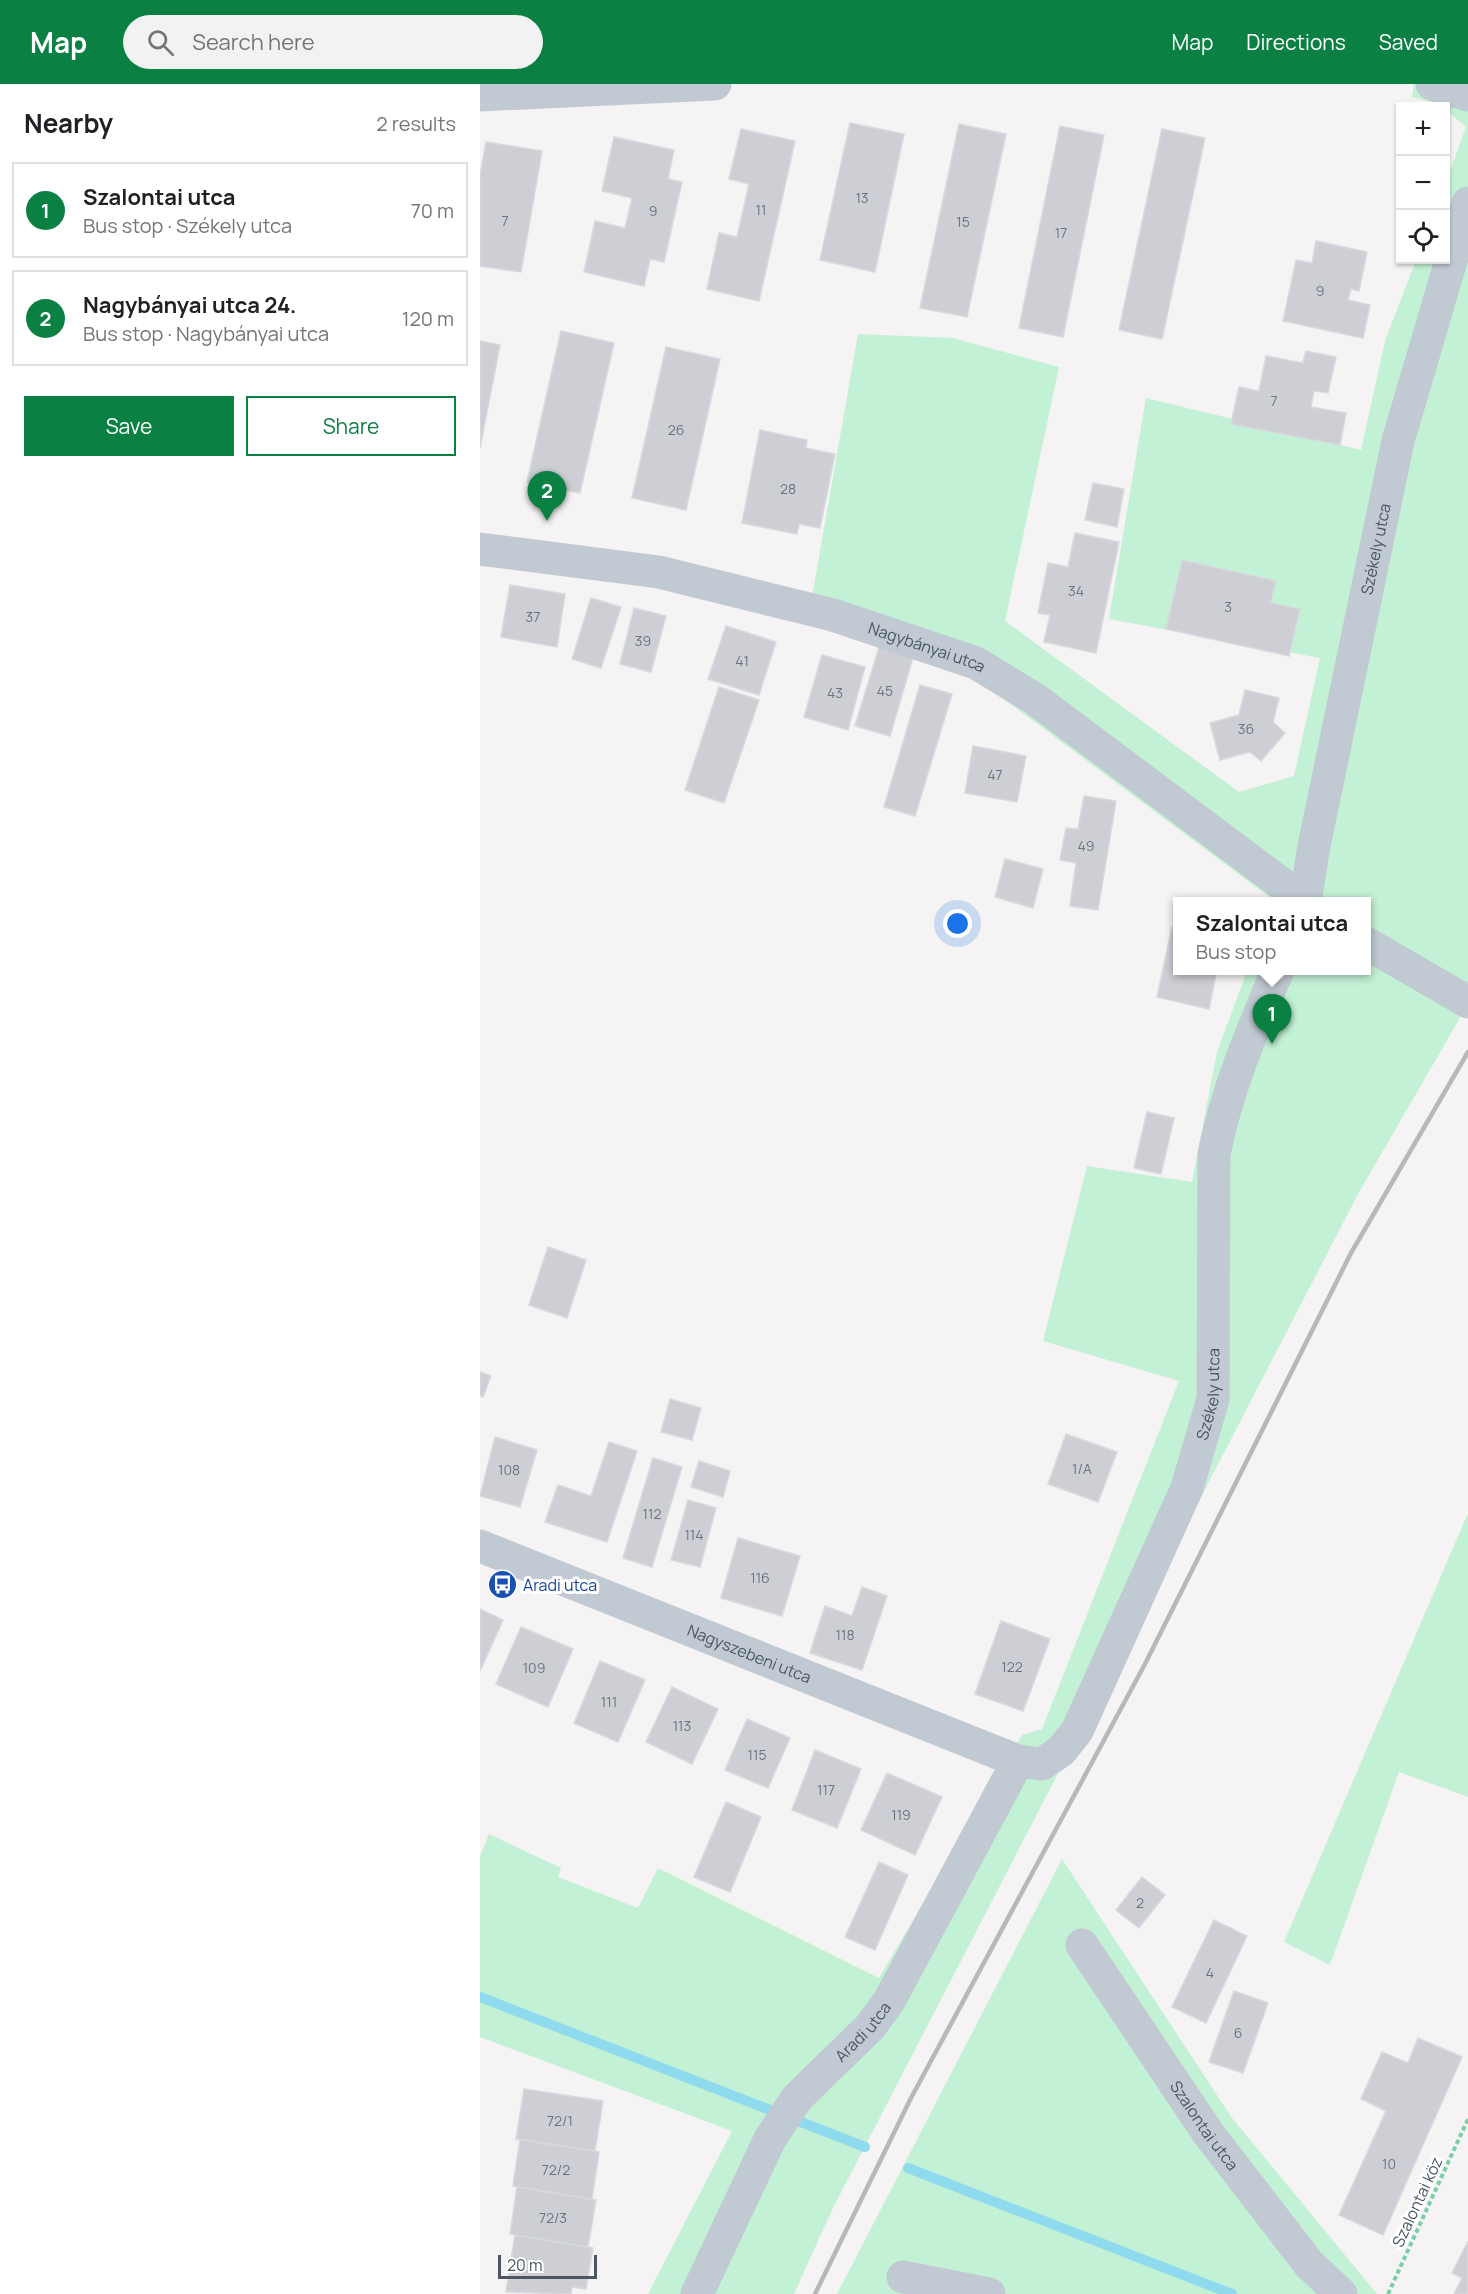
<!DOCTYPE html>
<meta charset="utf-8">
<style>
:root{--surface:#fff;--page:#f2f2f2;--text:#202124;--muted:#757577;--line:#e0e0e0;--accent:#0b8043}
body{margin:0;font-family:Manrope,sans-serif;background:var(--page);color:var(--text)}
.controls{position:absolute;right:18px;top:18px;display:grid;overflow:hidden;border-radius:0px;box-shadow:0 2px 4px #0004}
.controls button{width:54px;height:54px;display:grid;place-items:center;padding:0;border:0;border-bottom:2px solid var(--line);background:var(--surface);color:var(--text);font:30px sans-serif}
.scale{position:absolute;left:18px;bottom:15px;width:99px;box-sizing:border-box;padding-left:6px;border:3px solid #4a5661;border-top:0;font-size:16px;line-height:21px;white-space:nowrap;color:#4a5661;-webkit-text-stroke:4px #fff;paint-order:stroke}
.you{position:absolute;left:478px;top:840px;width:21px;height:21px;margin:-15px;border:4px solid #fff;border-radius:50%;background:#1a73e8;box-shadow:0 0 0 9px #1a73e833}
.badge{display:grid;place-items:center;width:39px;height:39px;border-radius:50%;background:var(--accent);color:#fff;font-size:20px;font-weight:700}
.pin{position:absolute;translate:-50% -50px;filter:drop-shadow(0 2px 3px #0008)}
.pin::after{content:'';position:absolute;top:32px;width:21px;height:18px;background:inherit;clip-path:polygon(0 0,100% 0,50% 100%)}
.popup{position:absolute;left:693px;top:813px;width:198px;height:78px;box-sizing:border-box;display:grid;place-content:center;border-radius:0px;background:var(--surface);filter:drop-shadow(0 2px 4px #0005);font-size:20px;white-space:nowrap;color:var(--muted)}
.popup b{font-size:22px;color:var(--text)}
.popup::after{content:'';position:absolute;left:50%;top:100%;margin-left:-12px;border:12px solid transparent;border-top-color:var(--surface)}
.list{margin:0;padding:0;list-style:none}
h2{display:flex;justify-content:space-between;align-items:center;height:78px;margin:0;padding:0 24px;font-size:26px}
h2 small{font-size:20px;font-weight:400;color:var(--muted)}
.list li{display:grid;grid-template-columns:39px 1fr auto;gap:18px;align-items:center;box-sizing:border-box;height:96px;margin:0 12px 12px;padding:0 12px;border:2px solid var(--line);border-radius:0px}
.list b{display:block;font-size:22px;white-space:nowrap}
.list p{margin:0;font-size:20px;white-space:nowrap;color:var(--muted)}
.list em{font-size:20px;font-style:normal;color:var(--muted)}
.actions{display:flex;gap:12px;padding:18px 24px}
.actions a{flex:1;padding:14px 0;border:2px solid var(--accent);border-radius:0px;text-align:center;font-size:21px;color:var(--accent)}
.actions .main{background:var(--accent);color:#fff}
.icon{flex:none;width:33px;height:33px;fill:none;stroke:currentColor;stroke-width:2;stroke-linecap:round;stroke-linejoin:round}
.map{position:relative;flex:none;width:988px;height:2210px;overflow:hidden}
header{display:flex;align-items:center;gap:36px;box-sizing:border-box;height:84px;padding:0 30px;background:var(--accent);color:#fff}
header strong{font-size:28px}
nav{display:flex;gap:33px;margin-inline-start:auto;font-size:21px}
.search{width:420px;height:54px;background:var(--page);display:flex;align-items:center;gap:15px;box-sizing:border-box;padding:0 21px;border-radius:33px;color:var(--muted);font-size:22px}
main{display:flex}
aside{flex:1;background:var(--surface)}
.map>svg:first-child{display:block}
.green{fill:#c3f1d5}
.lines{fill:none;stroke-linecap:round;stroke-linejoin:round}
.stream{stroke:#90daee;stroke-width:10}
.building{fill:#cdcfd5;stroke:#d7d9de;stroke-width:1.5}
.path{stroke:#7ad0a6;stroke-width:4;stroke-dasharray:4.5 3;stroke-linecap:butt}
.street{stroke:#c1cad2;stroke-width:33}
.rail{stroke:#b5b8bd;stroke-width:4.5}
.labels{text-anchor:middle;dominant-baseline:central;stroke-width:6;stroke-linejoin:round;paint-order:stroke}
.number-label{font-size:14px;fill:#6b747e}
.street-label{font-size:16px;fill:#4a5661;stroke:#fff}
.transit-label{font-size:16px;fill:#164399;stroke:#fff;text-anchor:start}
</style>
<header>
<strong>Map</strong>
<div class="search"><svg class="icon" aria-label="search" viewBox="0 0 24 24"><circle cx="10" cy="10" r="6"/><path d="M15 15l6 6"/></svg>Search here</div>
<nav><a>Map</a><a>Directions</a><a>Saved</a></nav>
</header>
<main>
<aside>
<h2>Nearby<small>2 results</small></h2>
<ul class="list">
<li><span class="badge">1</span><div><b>Szalontai utca</b><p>Bus stop · Székely utca</p></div><em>70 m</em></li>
<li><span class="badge">2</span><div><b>Nagybányai utca 24.</b><p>Bus stop · Nagybányai utca</p></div><em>120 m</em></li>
</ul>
<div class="actions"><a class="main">Save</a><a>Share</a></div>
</aside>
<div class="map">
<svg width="988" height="2210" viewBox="0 0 988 2210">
<rect width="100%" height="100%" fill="#f5f3f3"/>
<path class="green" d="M934 0H988V920L878 1110 352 2126 314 2210H168L252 2047 0 1953V1772L9 1750 81 1784 78 1793 158 1824 178 1784 399 1894 542 1651 562 1645 699 1297 563 1257 607 1082 712 1098 737 968 767 887 886 886V818L791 817 792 815 493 592 328 536 378 250 473 254 579 283 525 537 759 708 814 692 840 574 629 535 666 314 881 366 905 257 936 176H966V98L986 43 966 26V22L932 13Z
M988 1429V1713L919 1688 850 1881 804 1858Z
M582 1775 752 2034 897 2210H357Z"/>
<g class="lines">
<path class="stream" d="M0 1913 385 2063
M428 2084 752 2210"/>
</g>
<path class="building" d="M370 39 424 50 395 188 340 176Z
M479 40 526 50 487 233 440 224Z
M580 42 624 51 583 253 539 244Z
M261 45 315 57 279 217 227 205 239 149 257 153 269 100 249 95Z
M682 45 725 54 682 255 639 246Z
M134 53 194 66 188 95 202 98 184 178 170 175 164 202 104 188 115 137 145 144 152 114 122 107Z
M6 58 62 67 41 188 0 182V91Z
M836 157 887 168 879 207 871 205 868 216 890 221 883 254 803 237 816 176 832 179Z
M81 247 134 259 100 409 47 398Z
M0 257 20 261 0 364Z
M186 263 240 275 206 426 152 414Z
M826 267 856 273 848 309 834 307 831 323 866 329 860 361 751 340 759 303 779 307 786 272 823 279Z
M280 346 327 356 326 364 355 370 340 444 319 440 317 450 262 439Z
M613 399 644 405 637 443 605 436Z
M595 449 639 458 616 569 564 558 570 531 558 529 568 479 588 483Z
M702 476 796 497 791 519 820 525 809 572 686 545Z
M30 501 85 510 77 563 21 553Z
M111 514 141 523 121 584 92 575Z
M154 524 186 532 171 588 140 580Z
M246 542 296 558 279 611 228 595Z
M400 560 434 570 410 652 375 642Z
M342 571 385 583 368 646 324 633Z
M440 601 472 610 435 732 404 723Z
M239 603 279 616 244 719 205 706Z
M765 606 799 614 793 638 805 649 781 677 770 668 740 676 730 639 759 631Z
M493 662 546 672 537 718 485 709Z
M604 712 636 717 618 826 590 822 596 779 580 776 586 744 598 745Z
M525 775 563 785 553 824 515 813Z
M692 843 698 844V886H737L729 925 677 913Z
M667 1028 694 1034 681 1090 654 1084Z
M68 1163 106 1176 87 1234 49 1221Z
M0 1288 11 1292 3 1313 0 1312Z
M190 1315 221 1324 212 1356 181 1348Z
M586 1350 637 1368 618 1418 568 1400Z
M15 1353 57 1366 40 1423 0 1412Z
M129 1358 157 1367 127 1458 65 1438 78 1401 111 1412Z
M173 1374 202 1383 172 1483 143 1474Z
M219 1377 250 1387 243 1413 211 1403Z
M208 1416 236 1424 220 1483 191 1476Z
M258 1454 320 1472 302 1532 241 1514Z
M382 1503 407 1512 382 1586 330 1569 345 1522 372 1532Z
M0 1525 23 1536 0 1587Z
M521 1537 570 1555 543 1627 495 1610Z
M41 1543 93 1565 68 1623 16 1600Z
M120 1577 165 1596 138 1658 94 1639Z
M192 1603 238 1625 212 1680 166 1658Z
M267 1635 310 1654 288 1704 245 1686Z
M335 1666 381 1685 357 1744 312 1726Z
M407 1689 462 1713 435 1771 381 1746Z
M246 1718 281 1733 250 1808 214 1793Z
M399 1778 428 1791 395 1866 365 1853Z
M662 1793 685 1811 659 1844 636 1826Z
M734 1836 767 1852 726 1939 692 1923Z
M754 1907 788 1919 763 1989 729 1978Z
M938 1954 982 1973 903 2151 859 2131 906 2027 881 2015 902 1968 928 1979Z
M44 2005 123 2017 115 2067 36 2055Z
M40 2055 119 2068 112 2115 33 2102Z
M37 2103 116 2116 108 2163 30 2150Z
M35 2151 113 2164 106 2205 92 2203 91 2210 26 2208Z
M988 2157V2210H974L982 2194 972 2189Z"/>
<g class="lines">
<path class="path" d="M908 2210 988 2035"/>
<g class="street">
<path d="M952 0 988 11"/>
<path d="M0 11 235 0"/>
<path id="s1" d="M0 465 179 488 353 531 496 579 555 615 826 818"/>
<path id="s2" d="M825 818 834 762 918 357 988 119"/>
<path d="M886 859 988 918"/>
<path id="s3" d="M0 1462 538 1677 562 1680 581 1667 597 1647 707 1404 733 1315 734 1070C747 1005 772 947 798 886"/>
<path id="s4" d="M602 1861 728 2049 829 2180 861 2210"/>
<path d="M423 2193 509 2210"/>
<path id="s5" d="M217 2210 290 2055 317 2014 390 1943 409 1917 538 1677"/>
</g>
<path class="rail" d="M335 2210 431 2014 665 1580 871 1169 988 968"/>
</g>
<defs>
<symbol id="bus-disc" viewBox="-11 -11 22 22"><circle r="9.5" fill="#1a4fb4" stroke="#fff"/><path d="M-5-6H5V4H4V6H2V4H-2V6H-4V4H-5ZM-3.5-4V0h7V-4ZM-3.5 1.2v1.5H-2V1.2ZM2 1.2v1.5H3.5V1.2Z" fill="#fff"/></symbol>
</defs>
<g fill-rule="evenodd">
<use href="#bus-disc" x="6" y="1484" width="33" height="33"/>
</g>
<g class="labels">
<g class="number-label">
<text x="382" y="113">13</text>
<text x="281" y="125">11</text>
<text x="173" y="126">9</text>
<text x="25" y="136">7</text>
<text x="483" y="137">15</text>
<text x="581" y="148">17</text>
<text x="840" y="206">9</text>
<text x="794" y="316">7</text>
<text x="196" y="345">26</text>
<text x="308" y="404">28</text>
<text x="596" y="506">34</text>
<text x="748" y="522">3</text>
<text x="53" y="532">37</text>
<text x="163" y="556">39</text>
<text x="262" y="576">41</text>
<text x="405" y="606">45</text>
<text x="355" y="608">43</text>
<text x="766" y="644">36</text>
<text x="515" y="690">47</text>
<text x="606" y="761">49</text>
<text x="602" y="1384">1/A</text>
<text x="29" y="1385">108</text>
<text x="172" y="1429">112</text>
<text x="214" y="1450">114</text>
<text x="280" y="1493">116</text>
<text x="365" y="1550">118</text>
<text x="532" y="1582">122</text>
<text x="54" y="1583">109</text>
<text x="129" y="1617">111</text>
<text x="202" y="1641">113</text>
<text x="277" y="1670">115</text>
<text x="346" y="1705">117</text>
<text x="421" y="1730">119</text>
<text x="660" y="1818">2</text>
<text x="730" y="1888">4</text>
<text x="758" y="1948">6</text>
<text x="80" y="2036">72/1</text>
<text x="909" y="2079">10</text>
<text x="76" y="2085">72/2</text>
<text x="73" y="2133">72/3</text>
</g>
<g class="street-label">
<text stroke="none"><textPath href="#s2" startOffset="360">Székely utca</textPath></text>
<text stroke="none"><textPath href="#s1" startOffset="459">Nagybányai utca</textPath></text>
<text stroke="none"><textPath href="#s3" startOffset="1016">Székely utca</textPath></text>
<text stroke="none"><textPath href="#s3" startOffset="290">Nagyszebeni utca</textPath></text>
<text stroke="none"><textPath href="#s5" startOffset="314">Aradi utca</textPath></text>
<text stroke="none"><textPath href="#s4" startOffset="218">Szalontai utca</textPath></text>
<text transform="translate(937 2118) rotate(-65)">Szalontai köz</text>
</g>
<g class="transit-label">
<text x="43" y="1501">Aradi utca</text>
</g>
</g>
</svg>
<div class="controls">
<button>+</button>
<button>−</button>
<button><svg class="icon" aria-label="locate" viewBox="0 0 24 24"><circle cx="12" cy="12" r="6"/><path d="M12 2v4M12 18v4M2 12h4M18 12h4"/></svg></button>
</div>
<div class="scale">20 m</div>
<div class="you"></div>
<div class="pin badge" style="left:792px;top:960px">1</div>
<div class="popup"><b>Szalontai utca</b>Bus stop</div>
<div class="pin badge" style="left:67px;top:437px">2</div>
</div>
</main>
